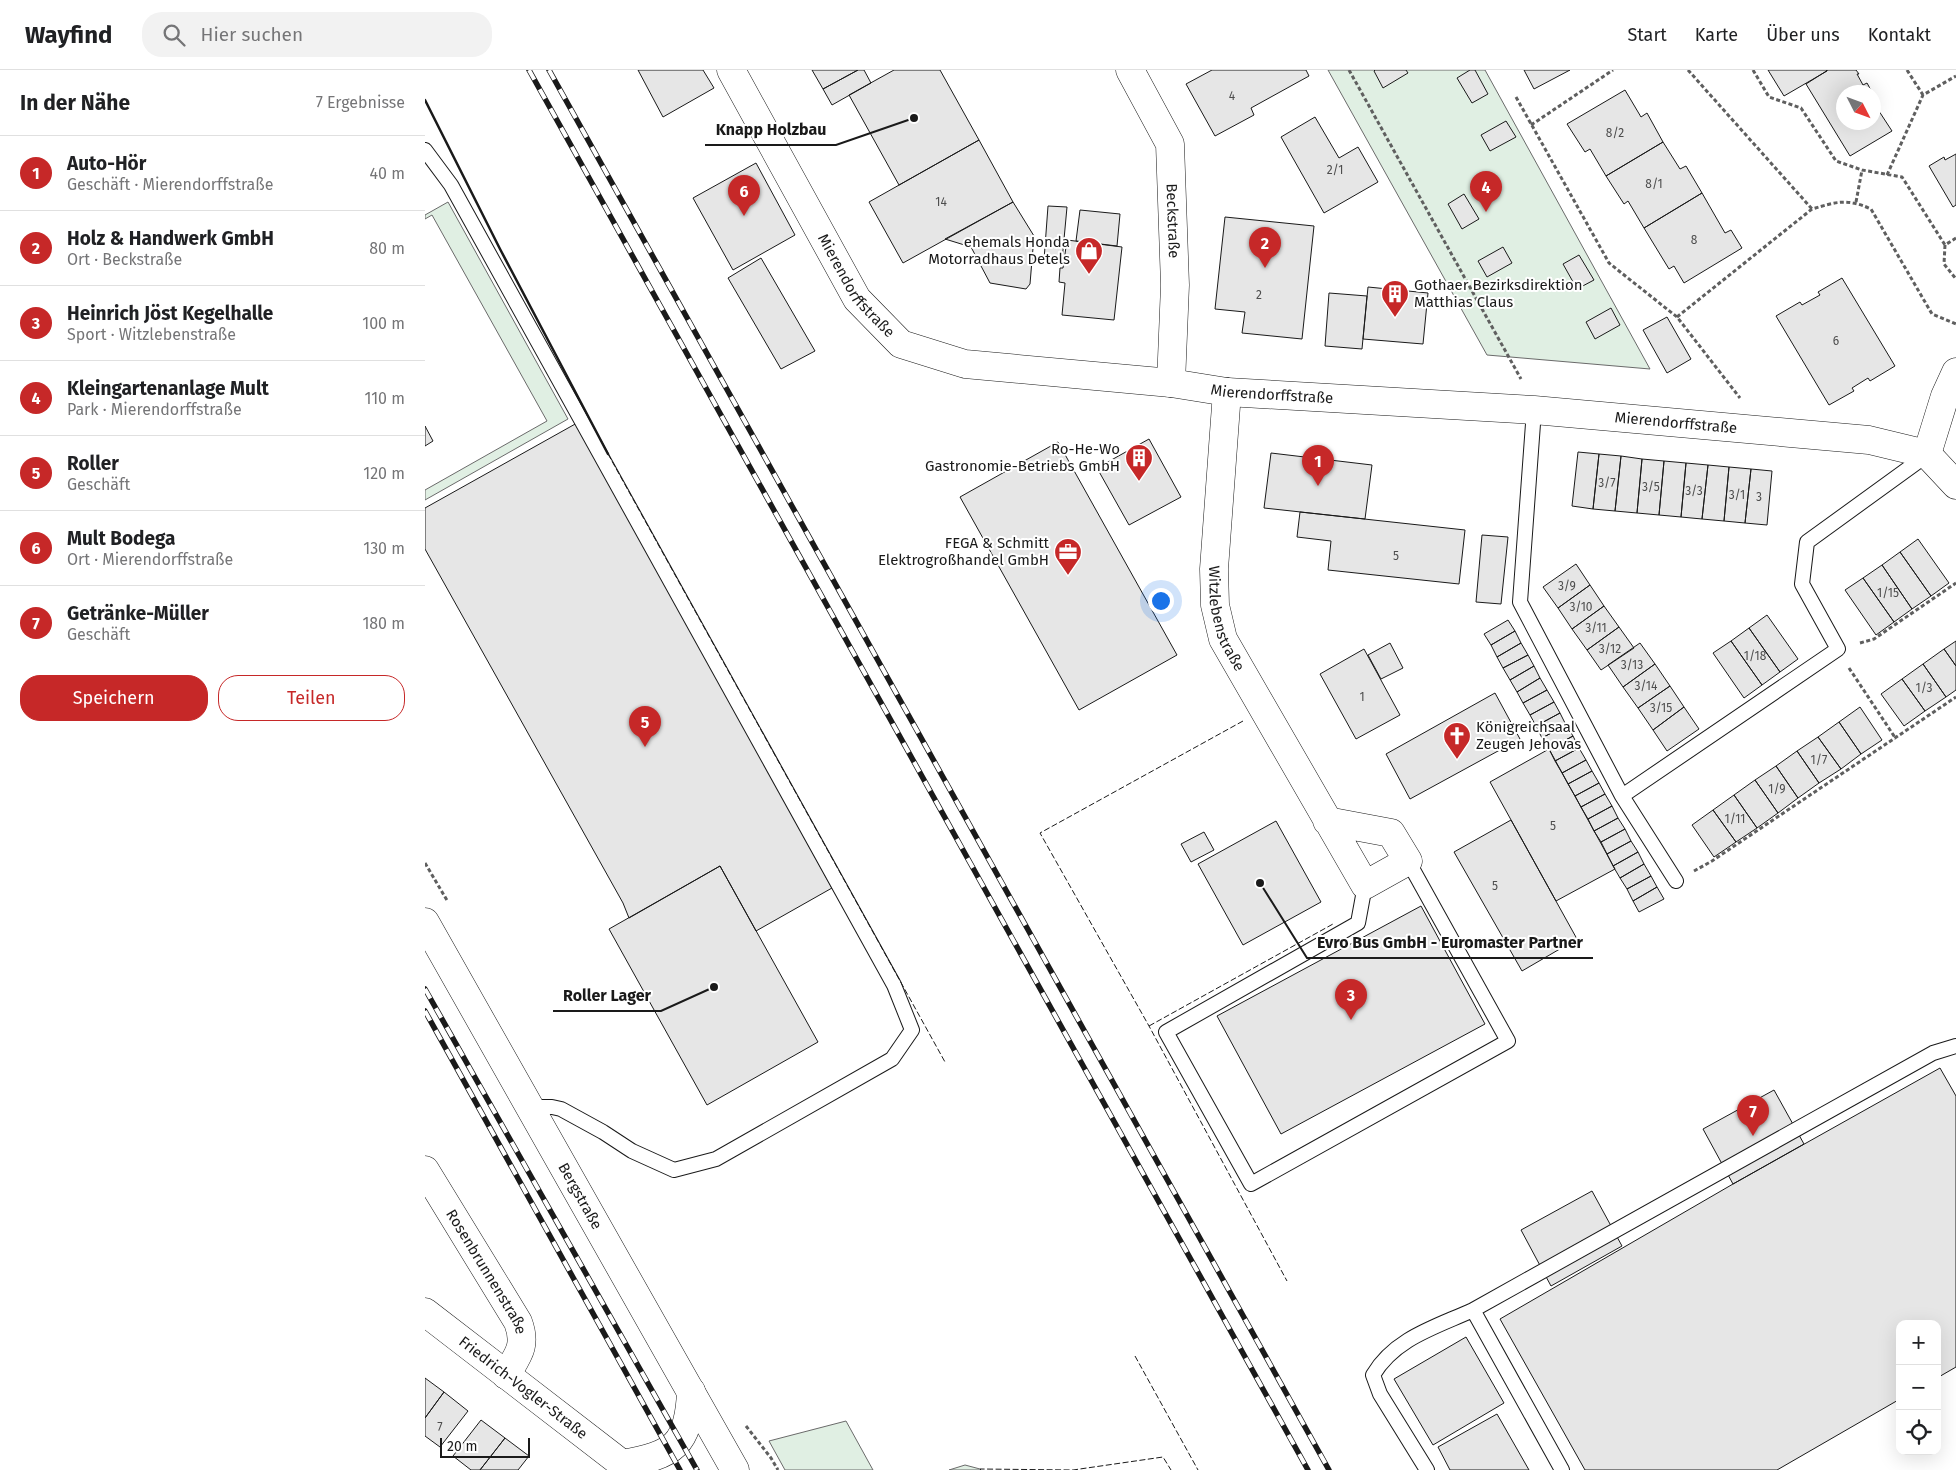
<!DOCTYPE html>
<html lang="de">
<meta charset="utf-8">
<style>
:root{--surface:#fff;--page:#f2f2f2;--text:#202124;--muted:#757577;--line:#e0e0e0;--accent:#c62828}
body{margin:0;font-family:"Fira Sans",sans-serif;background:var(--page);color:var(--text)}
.controls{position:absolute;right:15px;bottom:15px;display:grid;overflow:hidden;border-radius:10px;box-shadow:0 5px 20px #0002}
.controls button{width:45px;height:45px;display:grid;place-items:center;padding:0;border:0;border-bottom:1px solid var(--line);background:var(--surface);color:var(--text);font:25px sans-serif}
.compass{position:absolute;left:1411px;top:15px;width:45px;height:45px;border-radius:50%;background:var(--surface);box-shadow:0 5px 20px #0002;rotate:132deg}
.scale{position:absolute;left:15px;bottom:12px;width:90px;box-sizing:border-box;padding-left:5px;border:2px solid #1a1a1a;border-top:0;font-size:14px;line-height:18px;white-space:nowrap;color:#1a1a1a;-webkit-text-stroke:4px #fff;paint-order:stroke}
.you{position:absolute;left:735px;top:530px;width:18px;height:18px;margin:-12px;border:4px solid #fff;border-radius:50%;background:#1a73e8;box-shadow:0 0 0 8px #1a73e833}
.badge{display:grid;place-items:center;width:32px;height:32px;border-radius:50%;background:var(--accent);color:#fff;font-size:16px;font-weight:700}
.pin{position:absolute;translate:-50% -41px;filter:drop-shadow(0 1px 2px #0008)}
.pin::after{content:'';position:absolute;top:26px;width:18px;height:15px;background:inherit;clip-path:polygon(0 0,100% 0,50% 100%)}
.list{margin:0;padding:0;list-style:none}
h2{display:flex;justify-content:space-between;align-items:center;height:65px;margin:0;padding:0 20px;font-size:21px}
h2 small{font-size:16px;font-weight:400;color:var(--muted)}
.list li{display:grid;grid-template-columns:32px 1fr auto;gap:15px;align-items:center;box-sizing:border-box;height:75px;padding:0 20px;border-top:1px solid var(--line)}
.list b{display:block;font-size:19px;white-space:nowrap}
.list p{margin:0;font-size:16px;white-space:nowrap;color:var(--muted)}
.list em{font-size:16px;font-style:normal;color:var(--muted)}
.actions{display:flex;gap:10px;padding:15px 20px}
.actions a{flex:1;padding:11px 0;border:1px solid var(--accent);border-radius:20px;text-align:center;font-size:18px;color:var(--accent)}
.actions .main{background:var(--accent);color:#fff}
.icon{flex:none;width:28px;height:28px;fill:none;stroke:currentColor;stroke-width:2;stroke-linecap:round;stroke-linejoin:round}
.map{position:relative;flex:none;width:1531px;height:1400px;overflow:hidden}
header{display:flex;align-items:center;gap:30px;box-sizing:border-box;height:70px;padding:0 25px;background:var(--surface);border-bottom:1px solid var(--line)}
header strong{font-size:24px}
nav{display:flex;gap:28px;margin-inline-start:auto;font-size:18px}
.search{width:350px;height:45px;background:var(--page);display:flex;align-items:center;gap:12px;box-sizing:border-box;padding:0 18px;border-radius:20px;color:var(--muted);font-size:19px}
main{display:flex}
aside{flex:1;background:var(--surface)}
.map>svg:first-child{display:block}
.green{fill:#e0efe3;stroke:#6a6a6a}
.building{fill:#e6e6e6;stroke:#1a1a1a}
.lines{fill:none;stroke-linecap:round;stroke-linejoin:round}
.lane-casing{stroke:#1a1a1a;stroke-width:16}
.street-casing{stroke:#1a1a1a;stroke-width:29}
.secondary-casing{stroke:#1a1a1a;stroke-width:29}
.path{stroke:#5f5f5f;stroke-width:3;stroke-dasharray:4 2.5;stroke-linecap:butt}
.lane{stroke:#fff;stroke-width:14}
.street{stroke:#fff;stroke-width:28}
.secondary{stroke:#fff;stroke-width:28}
.rail-casing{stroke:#1a1a1a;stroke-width:5.5}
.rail{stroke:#fff;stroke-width:4;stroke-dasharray:11;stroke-linecap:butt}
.fence{stroke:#1a1a1a;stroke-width:1;stroke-dasharray:6 2.5;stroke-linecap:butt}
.wall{stroke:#1a1a1a;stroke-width:2.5}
.labels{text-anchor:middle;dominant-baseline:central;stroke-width:4;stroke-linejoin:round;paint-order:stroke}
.number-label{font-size:12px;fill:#4d4d4d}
.street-label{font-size:15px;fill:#1a1a1a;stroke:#fff}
.poi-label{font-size:15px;fill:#1a1a1a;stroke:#fff;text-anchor:end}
.leader{fill:none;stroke:#1a1a1a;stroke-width:2}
.callout-dot{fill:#1a1a1a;stroke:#fff;stroke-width:2}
.callout-label{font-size:16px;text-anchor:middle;font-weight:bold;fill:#1a1a1a;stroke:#fff;stroke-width:4;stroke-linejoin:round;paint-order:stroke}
</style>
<header>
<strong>Wayfind</strong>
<div class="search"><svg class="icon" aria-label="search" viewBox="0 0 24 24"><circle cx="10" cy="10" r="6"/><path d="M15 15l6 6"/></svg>Hier suchen</div>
<nav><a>Start</a><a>Karte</a><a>Über uns</a><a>Kontakt</a></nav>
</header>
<main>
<aside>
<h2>In der Nähe<small>7 Ergebnisse</small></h2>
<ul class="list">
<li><span class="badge">1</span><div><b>Auto-Hör</b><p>Geschäft · Mierendorffstraße</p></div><em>40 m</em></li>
<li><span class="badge">2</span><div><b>Holz &amp; Handwerk GmbH</b><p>Ort · Beckstraße</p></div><em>80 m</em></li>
<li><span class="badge">3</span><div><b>Heinrich Jöst Kegelhalle</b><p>Sport · Witzlebenstraße</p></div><em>100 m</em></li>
<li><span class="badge">4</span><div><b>Kleingartenanlage Mult</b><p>Park · Mierendorffstraße</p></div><em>110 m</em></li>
<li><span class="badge">5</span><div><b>Roller</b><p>Geschäft</p></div><em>120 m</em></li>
<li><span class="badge">6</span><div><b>Mult Bodega</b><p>Ort · Mierendorffstraße</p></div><em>130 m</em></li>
<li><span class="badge">7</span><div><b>Getränke-Müller</b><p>Geschäft</p></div><em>180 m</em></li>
</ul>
<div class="actions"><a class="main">Speichern</a><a>Teilen</a></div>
</aside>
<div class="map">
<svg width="1531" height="1400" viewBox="0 0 1531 1400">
<rect width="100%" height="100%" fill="#fff"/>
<path class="green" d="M903 0H1060L1225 299 1062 285Z
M23 132 143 349 0 430V420L122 351 7 145 0 149V145Z
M421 1351 448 1400H360L344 1371Z
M540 1395 555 1399 556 1400H524Z"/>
<path class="building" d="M213 0H278L289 18 238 47Z
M387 0H433L398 19Z
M433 0H439L446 13 407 35 398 19Z
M469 0H515L554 70 474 115 424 25Z
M787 0H881L884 6 826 38 829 45 790 66 761 14Z
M950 0H981L983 3 958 18 949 1Z
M1045 0H1050L1063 24 1047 33 1032 8Z
M1099 0H1145L1109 19Z
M1343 0H1401L1402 1 1359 26Z
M1403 0H1431L1434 4H1432L1438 15 1442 13 1447 22H1418V52H1448V24L1454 33 1450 35 1467 61 1425 86 1381 14Z
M1200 20 1216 47 1222 43 1238 72 1181 106 1165 79 1160 82 1142 54Z
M890 47 914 88 933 77 953 112 899 143 856 67Z
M1081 51 1091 67 1065 81 1056 65Z
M554 70 588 132 478 193 444 132Z
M1238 72 1255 99 1261 96 1277 123 1219 158 1203 131 1199 134 1181 106Z
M1531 84V135L1528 137 1504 96 1519 87 1520 90Z
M331 93 370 165 308 200 268 128Z
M1277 123 1300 163 1306 160 1317 178 1259 213 1249 196 1244 199 1219 158Z
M1039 124 1054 149 1037 159 1023 134Z
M588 132 609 166 605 214 601 219 565 213 546 177 520 169Z
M623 136 642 137 637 191 619 190Z
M655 140 695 144 692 176 651 171Z
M800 147 889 156 877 269 817 263 820 242 790 239Z
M642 170 697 177 689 250 637 245 640 213 634 212 635 198H638Z
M1078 177 1087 193 1062 207 1053 191Z
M1154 185 1169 210 1152 219 1138 194Z
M336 188 390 281 356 299 303 208Z
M1417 208 1470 296 1445 311 1443 308 1427 318 1429 321 1404 335 1351 246 1375 232 1377 235 1395 225 1393 222Z
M943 217 1003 223 998 274 938 269Z
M904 223 942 226 937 279 900 276Z
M1186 238 1195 255 1170 269 1161 252Z
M1242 247 1266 289 1242 303 1218 260Z
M152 353 407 818 331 861 295 796 204 848 198 833 0 479V438Z
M0 356 8 371 0 376Z
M724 369 756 427 704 455 672 398Z
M633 372 752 585 654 640 535 427Z
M1153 382 1174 384 1168 439 1147 436Z
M846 383 947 395 940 449 839 438Z
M1174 384 1196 386 1190 441 1168 439Z
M1196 386 1217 389 1212 443 1190 441Z
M1217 389 1239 391 1234 445 1212 443Z
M1239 391 1261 393 1256 447 1234 445Z
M1261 393 1283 395 1277 449 1256 447Z
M1283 395 1304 397 1299 451 1277 449Z
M1304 397 1326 399 1320 453 1299 451Z
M1326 399 1347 401 1342 455 1320 453Z
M875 442 1040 460 1034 514 903 500 906 471 872 467Z
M1057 465 1083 467 1076 534 1051 532Z
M1493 469 1524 513 1506 526 1475 482Z
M1475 482 1506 526 1487 539 1457 495Z
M1151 494 1165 515 1133 538 1118 517Z
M1457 495 1487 539 1469 552 1438 508Z
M1438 508 1469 552 1451 565 1420 520Z
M1165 515 1179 536 1147 559 1133 538Z
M1179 536 1194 557 1162 580 1147 559Z
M1342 545 1373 589 1355 602 1324 558Z
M1083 550 1090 561 1066 575 1059 564Z
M1194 557 1209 578 1176 600 1162 580Z
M1324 558 1355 602 1337 615 1306 571Z
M1090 561 1096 573 1072 587 1066 575Z
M1306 571 1337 615 1319 628 1288 583Z
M1531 571V596L1519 579Z
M965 573 978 598 956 609 943 585Z
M1096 573 1103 585 1078 598 1072 587Z
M1215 573 1230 594 1198 617 1183 595Z
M939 579 975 645 931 669 895 604Z
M1519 579 1531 596V620L1521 627 1498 594Z
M1103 585 1109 596 1085 610 1078 598Z
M1230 594 1245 616 1213 638 1198 617Z
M1498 594 1521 627 1500 641 1477 609Z
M1109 596 1115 608 1092 622 1085 610Z
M1115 608 1122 620 1098 633 1092 622Z
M1477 609 1500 641 1479 656 1456 624Z
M1245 616 1259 637 1228 660 1213 638Z
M1122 620 1129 632 1105 645 1098 633Z
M1070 623 1095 669 985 729 961 684Z
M1129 632 1135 643 1111 656 1105 645Z
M1259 637 1274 659 1242 681 1228 660Z
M1435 637 1457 670 1436 684 1414 652Z
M1135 643 1141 655 1117 668 1111 656Z
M1414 652 1436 684 1416 699 1393 667Z
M1141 655 1148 666 1124 679 1117 668Z
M1148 666 1154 678 1130 691 1124 679Z
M1393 667 1416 699 1394 713 1372 681Z
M1154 678 1161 690 1137 703 1130 691Z
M1124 679 1190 799 1131 831 1065 712Z
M1372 681 1394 713 1373 728 1351 696Z
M1161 690 1167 701 1143 714 1137 703Z
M1351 696 1373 728 1353 743 1330 710Z
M1167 701 1174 713 1150 726 1143 714Z
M1330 710 1353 743 1332 758 1309 725Z
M1174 713 1180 724 1156 737 1150 726Z
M1180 724 1187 736 1163 749 1156 737Z
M1309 725 1332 758 1311 772 1288 740Z
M1187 736 1193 748 1169 761 1163 749Z
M1288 740 1311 772 1289 787 1267 755Z
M1193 748 1200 759 1176 772 1169 761Z
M1086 750 1152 869 1097 901 1029 782Z
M851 751 896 832 818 875 773 794Z
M1200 759 1206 771 1182 784 1176 772Z
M779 762 789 780 766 792 756 774Z
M1206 771 1213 782 1188 796 1182 784Z
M1213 782 1219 794 1195 808 1188 796Z
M1219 794 1226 806 1202 819 1195 808Z
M295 796 393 972 282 1035 184 859Z
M1226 806 1232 817 1208 831 1202 819Z
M1232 817 1239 829 1214 842 1208 831Z
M996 836 1060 954 856 1064 792 946Z
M1515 998 1531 1026V1297L1512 1308V1254H1475V1329L1352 1400H1160L1075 1249 1308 1114Z
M1349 1020 1379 1074 1308 1114 1278 1059Z
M1167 1121 1197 1176 1126 1216 1096 1160Z
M1041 1267 1079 1333 1008 1375 969 1309Z
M0 1308 19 1322 0 1348Z
M19 1322 43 1341 15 1377 0 1366V1348Z
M1072 1344 1104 1400H1025L1013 1377Z
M56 1350 80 1368 55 1400H46L28 1386Z
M80 1368 104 1386 93 1400H55Z"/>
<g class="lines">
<defs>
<path id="lane" d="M0 80 26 115 469 915 487 960 467 989 291 1089 249 1100 207 1081 178 1062 136 1039 127 1037H116L107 1041
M1109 340 1095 532 1197 726 1251 811
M1197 726 1413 579 1377 514 1382 472 1502 385
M940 815 933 853 741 962 826 1114 1083 971 983 791
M1002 1400 955 1324 948 1305C970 1268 1011 1257 1048 1240
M1137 1400 1048 1240 1508 983 1531 976"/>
<g id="street">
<path id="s1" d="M306 0 432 229 476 274 540 294 746 313 802 322 1109 340 1444 370 1502 384 1531 415"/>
<path id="s2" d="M705 0 745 74 750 215 746 313"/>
<path id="s3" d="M802 322 789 499 790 535 798 569 940 815 983 791 966 763 902 751"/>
<path d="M1502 384 1520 326 1531 302"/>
<path id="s4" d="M0 1100 93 1252C102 1276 93 1285 81 1305"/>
<path id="s5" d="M0 1242 205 1400"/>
<path d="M197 1394C248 1385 264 1376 266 1321"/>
</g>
<g id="secondary">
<path id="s6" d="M0 852 310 1400"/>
</g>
</defs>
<use href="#lane" class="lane-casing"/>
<use href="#street" class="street-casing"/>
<use href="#secondary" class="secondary-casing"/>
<path class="path" d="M924 0 1096 309
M1263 0 1387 139
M1328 0 1344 27 1376 38 1411 91 1437 100 1477 107 1520 175
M1482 0 1498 25
M1091 27 1184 193 1252 247 1315 328
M1106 55 1188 0
M1462 105 1498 25 1531 6
M1431 132 1437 100
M1531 168 1520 175 1519 194 1531 209
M1252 247 1387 139C1411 132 1422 128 1446 139L1507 244 1531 254
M1435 573 1449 569 1531 513
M1424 598 1471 669
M0 793 23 832
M1269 801 1287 791 1531 627
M321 1356 346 1388 353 1400"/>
<use href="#lane" class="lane"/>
<use href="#street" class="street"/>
<use href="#secondary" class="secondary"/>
<defs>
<path id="rail" d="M104 0 883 1400
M124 0 904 1400
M0 919 272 1400
M0 941 255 1400"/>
</defs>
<use href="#rail" class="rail-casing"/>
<use href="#rail" class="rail"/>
<path class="fence" d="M183 384 520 992
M818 651 615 763 724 956 862 1211
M724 956 908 854
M710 1286 773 1400
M556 1400 555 1399 648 1400 738 1387 746 1400"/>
<path class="wall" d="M0 30 75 179 183 384"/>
</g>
<defs>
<symbol id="shop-pin" viewBox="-11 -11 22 30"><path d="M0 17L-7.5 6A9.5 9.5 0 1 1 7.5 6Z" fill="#c62828" stroke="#fff"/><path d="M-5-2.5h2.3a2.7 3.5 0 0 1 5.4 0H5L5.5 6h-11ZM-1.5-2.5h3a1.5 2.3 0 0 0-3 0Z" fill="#fff"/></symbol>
<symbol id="building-pin" viewBox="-11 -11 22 30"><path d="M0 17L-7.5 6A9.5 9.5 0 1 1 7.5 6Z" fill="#c62828" stroke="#fff"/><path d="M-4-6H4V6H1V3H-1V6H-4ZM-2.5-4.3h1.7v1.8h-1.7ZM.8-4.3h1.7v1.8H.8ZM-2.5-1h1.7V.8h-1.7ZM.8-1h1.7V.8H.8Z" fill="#fff"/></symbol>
<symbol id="office-pin" viewBox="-11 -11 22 30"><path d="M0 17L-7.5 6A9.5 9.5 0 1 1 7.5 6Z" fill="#c62828" stroke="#fff"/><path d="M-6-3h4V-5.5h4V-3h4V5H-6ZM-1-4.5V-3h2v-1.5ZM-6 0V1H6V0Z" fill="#fff"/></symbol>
<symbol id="church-pin" viewBox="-11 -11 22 30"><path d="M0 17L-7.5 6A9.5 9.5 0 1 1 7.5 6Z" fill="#c62828" stroke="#fff"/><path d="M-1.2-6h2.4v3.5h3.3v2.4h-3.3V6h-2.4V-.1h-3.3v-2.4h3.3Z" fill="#fff"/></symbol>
</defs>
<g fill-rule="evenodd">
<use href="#shop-pin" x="648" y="165" width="32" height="43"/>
<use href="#building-pin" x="954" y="208" width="32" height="43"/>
<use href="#building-pin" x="698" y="372" width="32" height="43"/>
<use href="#office-pin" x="627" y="466" width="32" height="43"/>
<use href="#church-pin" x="1016" y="650" width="32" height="43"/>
</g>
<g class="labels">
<g class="number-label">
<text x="807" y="26">4</text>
<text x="1190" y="63">8/2</text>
<text x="910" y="100">2/1</text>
<text x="1229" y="114">8/1</text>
<text x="516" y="132">14</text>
<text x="1269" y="170">8</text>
<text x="834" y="225">2</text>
<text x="1411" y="271">6</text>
<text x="1182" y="413">3/7</text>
<text x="1226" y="417">3/5</text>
<text x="1269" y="421">3/3</text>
<text x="1312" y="425">3/1</text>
<text x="1334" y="427">3</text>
<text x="971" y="486">5</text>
<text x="1142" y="516">3/9</text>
<text x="1463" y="523">1/15</text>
<text x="1156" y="537">3/10</text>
<text x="1171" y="558">3/11</text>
<text x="1185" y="579">3/12</text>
<text x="1330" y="586">1/18</text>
<text x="1207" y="595">3/13</text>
<text x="1221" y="616">3/14</text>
<text x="1499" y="618">1/3</text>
<text x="937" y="627">1</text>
<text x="1236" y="638">3/15</text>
<text x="1394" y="690">1/7</text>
<text x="1352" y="719">1/9</text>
<text x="1310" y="749">1/11</text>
<text x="1128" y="756">5</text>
<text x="1070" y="816">5</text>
<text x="15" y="1357">7</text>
</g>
<g class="street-label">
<text stroke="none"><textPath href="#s2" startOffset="161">Beckstraße</textPath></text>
<text stroke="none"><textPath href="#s1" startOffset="250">Mierendorffstraße</textPath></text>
<text stroke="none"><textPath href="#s1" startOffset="700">Mierendorffstraße</textPath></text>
<text stroke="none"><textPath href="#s1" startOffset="1105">Mierendorffstraße</textPath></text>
<text stroke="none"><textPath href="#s3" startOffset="229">Witzlebenstraße</textPath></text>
<text stroke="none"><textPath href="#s6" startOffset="315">Bergstraße</textPath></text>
<text stroke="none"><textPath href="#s4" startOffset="119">Rosenbrunnenstraße</textPath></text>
<text stroke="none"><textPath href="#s5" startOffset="124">Friedrich-Vogler-Straße</textPath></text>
</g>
<g class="poi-label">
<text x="645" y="172">ehemals Honda<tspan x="645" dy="17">Motorradhaus Detels</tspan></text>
<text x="989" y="215" text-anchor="start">Gothaer Bezirksdirektion<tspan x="989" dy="17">Matthias Claus</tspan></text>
<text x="695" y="379">Ro-He-Wo<tspan x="695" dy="17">Gastronomie-Betriebs GmbH</tspan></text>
<text x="624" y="473">FEGA &amp; Schmitt<tspan x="624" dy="17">Elektrogroßhandel GmbH</tspan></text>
<text x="1051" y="657" text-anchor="start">Königreichsaal<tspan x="1051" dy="17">Zeugen Jehovas</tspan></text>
</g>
</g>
<path class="leader" d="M489 48L411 75H280M835 813L882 888H1168M289 917L236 941H128"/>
<g class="callout-dot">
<circle cx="489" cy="48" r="5"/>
<circle cx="835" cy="813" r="5"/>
<circle cx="289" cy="917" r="5"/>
</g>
<g class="callout-label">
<text x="346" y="65">Knapp Holzbau</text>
<text x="1025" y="878">Evro Bus GmbH - Euromaster Partner</text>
<text x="182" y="931">Roller Lager</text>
</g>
</svg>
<div class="controls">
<button>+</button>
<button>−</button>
<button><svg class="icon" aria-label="locate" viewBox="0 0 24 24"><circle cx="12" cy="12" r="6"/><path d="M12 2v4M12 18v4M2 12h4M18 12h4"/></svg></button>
</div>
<svg class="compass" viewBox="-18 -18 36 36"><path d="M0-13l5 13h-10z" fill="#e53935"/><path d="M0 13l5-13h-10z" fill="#757577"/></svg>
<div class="scale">20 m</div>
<div class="you"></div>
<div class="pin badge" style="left:893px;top:416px">1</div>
<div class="pin badge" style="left:840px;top:198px">2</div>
<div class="pin badge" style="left:926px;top:950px">3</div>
<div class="pin badge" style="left:1061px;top:142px">4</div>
<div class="pin badge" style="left:220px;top:677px">5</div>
<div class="pin badge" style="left:319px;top:146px">6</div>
<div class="pin badge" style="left:1328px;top:1066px">7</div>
</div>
</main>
